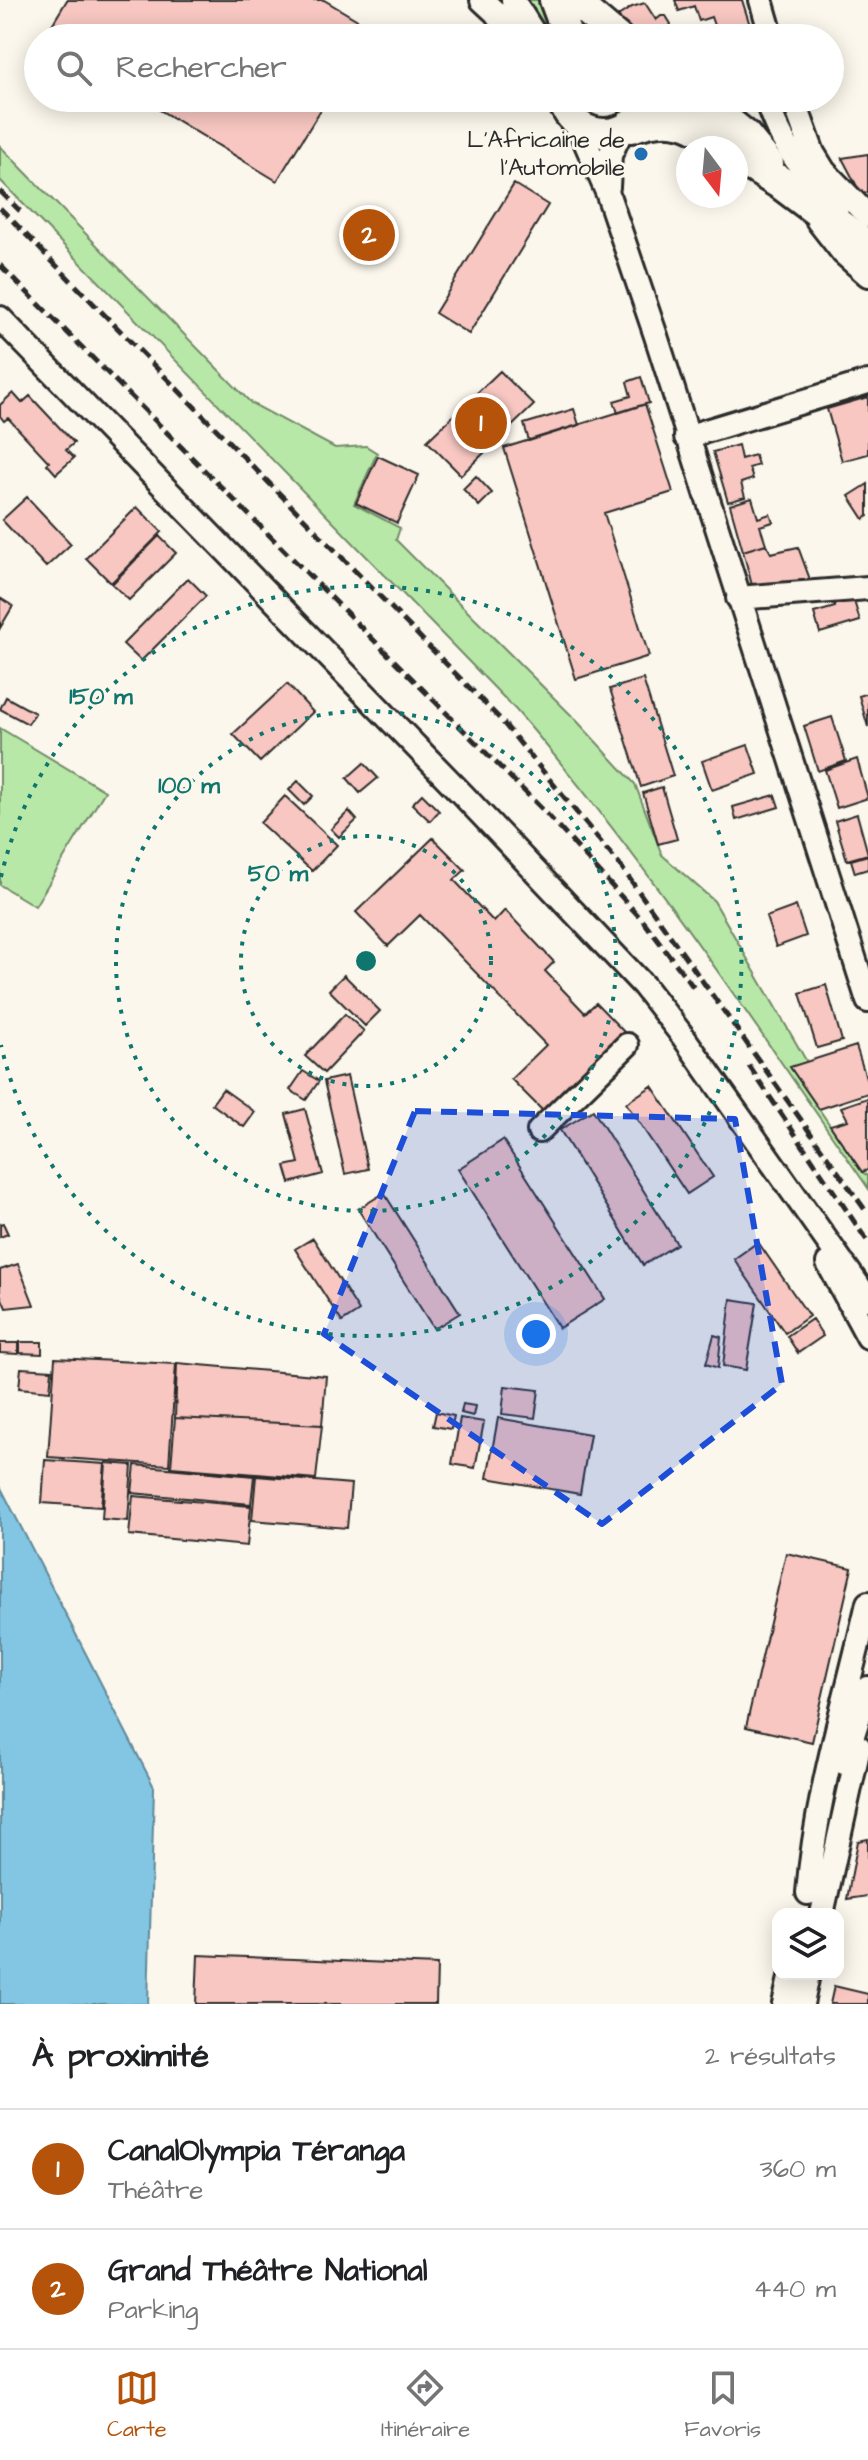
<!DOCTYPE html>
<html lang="fr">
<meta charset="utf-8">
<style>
:root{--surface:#fff;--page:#f6f6f6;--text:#202124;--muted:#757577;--line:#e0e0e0;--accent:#b45309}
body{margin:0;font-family:"Architects Daughter",sans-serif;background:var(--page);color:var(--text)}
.controls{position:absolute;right:24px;bottom:24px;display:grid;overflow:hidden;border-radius:16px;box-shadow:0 4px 20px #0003}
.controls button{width:72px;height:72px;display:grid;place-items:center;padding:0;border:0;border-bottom:2px solid var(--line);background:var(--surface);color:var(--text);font:40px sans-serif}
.compass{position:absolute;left:676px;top:136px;width:72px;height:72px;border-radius:50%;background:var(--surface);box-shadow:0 4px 20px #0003;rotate:164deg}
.you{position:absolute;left:536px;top:1334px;width:28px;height:28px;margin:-20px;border:6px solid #fff;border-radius:50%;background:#1a73e8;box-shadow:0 0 0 12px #1a73e833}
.badge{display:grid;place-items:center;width:52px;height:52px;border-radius:50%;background:var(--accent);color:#fff;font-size:26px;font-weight:700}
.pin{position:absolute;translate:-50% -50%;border:4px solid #fff;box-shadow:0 2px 8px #0006}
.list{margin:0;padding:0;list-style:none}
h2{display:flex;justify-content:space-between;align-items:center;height:104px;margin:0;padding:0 32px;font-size:34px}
h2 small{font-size:26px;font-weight:400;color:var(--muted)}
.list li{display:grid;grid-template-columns:52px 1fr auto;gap:24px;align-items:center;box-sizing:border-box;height:120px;padding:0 32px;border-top:2px solid var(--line)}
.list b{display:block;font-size:30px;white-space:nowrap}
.list p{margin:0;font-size:26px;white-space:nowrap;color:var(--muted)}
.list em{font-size:26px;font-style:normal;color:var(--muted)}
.icon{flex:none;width:44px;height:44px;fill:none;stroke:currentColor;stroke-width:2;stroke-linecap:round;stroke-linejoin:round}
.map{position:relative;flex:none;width:868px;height:2004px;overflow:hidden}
.search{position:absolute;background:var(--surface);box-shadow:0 4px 20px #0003;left:24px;right:24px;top:24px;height:88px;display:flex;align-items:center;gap:20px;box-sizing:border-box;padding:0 28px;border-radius:44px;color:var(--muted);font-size:30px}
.sheet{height:344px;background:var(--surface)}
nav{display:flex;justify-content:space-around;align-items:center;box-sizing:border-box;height:112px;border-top:2px solid var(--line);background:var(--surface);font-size:22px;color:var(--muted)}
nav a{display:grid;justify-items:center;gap:4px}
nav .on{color:var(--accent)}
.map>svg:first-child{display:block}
.green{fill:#b8e8a7;stroke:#728a69;stroke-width:2}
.water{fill:#82c6e3;stroke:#5f8899;stroke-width:2}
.building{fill:#f8c7c1;stroke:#2b2b2b;stroke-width:2}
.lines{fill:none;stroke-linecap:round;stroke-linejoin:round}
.minor-casing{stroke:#2b2b2b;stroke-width:28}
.major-casing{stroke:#2b2b2b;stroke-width:34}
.highway-casing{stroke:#2b2b2b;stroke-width:38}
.minor{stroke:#fbf7ec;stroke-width:22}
.major{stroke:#fbf7ec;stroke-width:28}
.highway{stroke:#fbf7ec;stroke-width:32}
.rail{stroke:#2b2b2b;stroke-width:5;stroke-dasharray:12 6;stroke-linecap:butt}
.marked{fill:#1d4ed8;fill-opacity:0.2;stroke:#1d4ed8;stroke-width:6;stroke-dasharray:16 10;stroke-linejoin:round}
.ring{fill:none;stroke:#0f766e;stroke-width:4;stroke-dasharray:4 8}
.poi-dot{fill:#1f6fb2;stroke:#fbf7ec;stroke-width:3}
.labels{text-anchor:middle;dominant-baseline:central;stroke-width:6;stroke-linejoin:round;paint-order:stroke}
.poi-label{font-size:24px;fill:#2b2b2b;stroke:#fbf7ec;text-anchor:end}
.centre{fill:#0f766e;stroke:#fbf7ec;stroke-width:4}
.ring-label{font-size:24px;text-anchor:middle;font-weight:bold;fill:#0f766e;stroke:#fbf7ec;stroke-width:6;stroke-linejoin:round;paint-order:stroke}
</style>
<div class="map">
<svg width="868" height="2004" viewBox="0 0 868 2004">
<rect width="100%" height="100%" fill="#fbf7ec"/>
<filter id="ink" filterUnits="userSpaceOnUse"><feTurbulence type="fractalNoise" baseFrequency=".0125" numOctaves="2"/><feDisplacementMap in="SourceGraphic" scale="16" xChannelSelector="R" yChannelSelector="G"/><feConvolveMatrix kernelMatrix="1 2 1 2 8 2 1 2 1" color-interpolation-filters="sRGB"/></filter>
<g filter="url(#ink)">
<path class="green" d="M525 0H542L556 38 550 35Z
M0 146 251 403 335 448 366 446 377 453 354 504 400 528 396 540 576 720 635 784 662 855 714 901 807 1062 791 1068 862 1172 868 1176V1188C755 1025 646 860 516 710L0 180Z
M0 728 105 791 35 906 0 885Z"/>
<path class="water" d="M0 1486 154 1787 148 2004H0Z"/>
<path class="building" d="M67 0H324L371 28 364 38H44Z
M675 0H742L754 38H705L704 35 716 31 711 17 699 21 694 6 679 11Z
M645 3 656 20 661 16H666L671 24 668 29 671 32 682 29 685 38H631L618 16 632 7Z
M140 98H328L277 181Z
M868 154V192L861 194 842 158Z
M514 184 548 205 469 334 435 313Z
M500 371 534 405 461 475 427 441Z
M641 377 649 403 618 413 614 401 631 396 627 382Z
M13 393 22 403 30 396 74 443 66 450 74 458 56 474 47 464 49 462 8 418 4 421 0 416V405Z
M868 397V454L842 461 827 409Z
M645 404 673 492 604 513 649 656 576 679 504 448Z
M574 409 579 425 529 441 524 424Z
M738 445 741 459 755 455 758 465 749 468 753 479 741 483 745 497 728 502 713 452Z
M378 456 419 475 397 523 356 503Z
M476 476 492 493 479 506 463 489Z
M868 484V516L864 519 849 496Z
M27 497 71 544 46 567 2 520Z
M752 498 758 518 770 514 773 522 760 526 766 544 743 551 730 505Z
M137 507 162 532 111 583 86 558Z
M159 536 176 553 129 600 112 584Z
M766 544 771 553 798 547 812 585 754 593 743 551Z
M188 578 206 596 141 661 123 644Z
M0 598 13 606 0 628Z
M835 600 854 601 860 621 820 633 814 613 835 607Z
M643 679 673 776 641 787 610 689Z
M287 684 313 712 260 762 233 734Z
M868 693V727L859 696Z
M6 697 35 713 28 724 0 709Z
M832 717 846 761 818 771 804 726Z
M748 745 758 774 712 790 702 761Z
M857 759 868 798 837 808 825 770Z
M364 763 378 778 360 793 347 778Z
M298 781 313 796 304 805 289 790Z
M662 787 677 839 658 844 643 793Z
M422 794 439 811 430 821 412 804Z
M775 795 779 807 736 820 733 807Z
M285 796 337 845 312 871 260 823Z
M349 811 357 820 339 837 331 829Z
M857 814 868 854 847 860 835 821Z
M433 838 465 870 454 880 494 922 505 910 554 962 545 971 585 1013 596 1003 626 1034 544 1112 511 1079 546 1045 420 915 388 946 356 912Z
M868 855V869L855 873 851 860Z
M796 906 806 936 776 947 766 917Z
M344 975 380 1011 365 1026 329 990Z
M826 985 842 1041 817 1048 800 993Z
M345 1014 364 1031 324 1073 305 1056Z
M856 1046 868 1084V1093L819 1109 790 1067Z
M303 1071 319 1081 306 1100 290 1090Z
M347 1076 368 1169 345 1174 324 1081Z
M652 1086 713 1177 687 1194 626 1103Z
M223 1089 255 1112 244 1127 212 1104Z
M868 1098V1170L862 1172 830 1125 848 1120 841 1107Z
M305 1109 323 1174 290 1183 285 1166 299 1163 286 1114Z
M593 1110 677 1244 643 1265 560 1130Z
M503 1140 605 1299 559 1328 458 1169Z
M384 1193 460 1313 434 1329 358 1209Z
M3 1223 8 1234 0 1237V1224Z
M313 1238 359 1311 342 1322 295 1249Z
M758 1242 809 1316 785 1333 734 1259Z
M18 1264 34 1305 6 1308 0 1294V1270Z
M731 1299 757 1303 746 1370 723 1366Z
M812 1319 823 1336 798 1353 787 1336Z
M714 1335 721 1337 718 1368 706 1364Z
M20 1342H42V1354L20 1353Z
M0 1343H18V1354L0 1353Z
M55 1358 176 1364 169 1465 48 1457Z
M177 1363 326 1376 322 1425 175 1418Z
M21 1368 52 1370 50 1391 19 1388Z
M505 1386 539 1390 535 1418 502 1414Z
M463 1404 475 1406 473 1416 461 1413Z
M436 1412 454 1416 451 1429 433 1426Z
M175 1418 322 1425 316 1479 171 1467Z
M460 1418 484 1422 475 1468 452 1464Z
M498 1418 590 1434 580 1494 487 1478Z
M45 1460 105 1464 101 1507 42 1503Z
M106 1463 132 1465 128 1521 102 1519Z
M135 1465 254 1476 251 1504 132 1493Z
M256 1476 351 1484 347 1528 252 1520Z
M133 1496 251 1506 247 1546 129 1535Z
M786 1553 852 1568 812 1742 746 1727Z
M868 1839V1896L847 1899 858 1841Z
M198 1955 437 1965 436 2004H196Z
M834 1986 868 1994V2004H830Z"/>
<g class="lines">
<defs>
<path id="minor" d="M482 0 496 13 512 38
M513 0 537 38
M761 0 772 38
M766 98C778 143 809 178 837 214
M793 98 813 153 824 171 868 216
M571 119 584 139 607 192 656 336 868 1001
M608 187 610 155 622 130
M818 221 843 253 868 275
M0 318 463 795 643 985 682 1035 868 1299
M686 437 868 382
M738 598 868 588
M539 1131 627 1045
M828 1263 868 1337
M844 1763 868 1688
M808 1893C816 1794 846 1699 868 1603
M822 1914 859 1747
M784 2004 791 1974
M802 2004 808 1974"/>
<path id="major" d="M554 0 568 38
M573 0 618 38
M561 98C576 146 634 143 651 98"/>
<path id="highway" d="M697 98 745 137 767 164
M631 126C672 110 695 121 727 148
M736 155 784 185 868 248"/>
</defs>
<use href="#minor" class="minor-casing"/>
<use href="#major" class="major-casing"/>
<use href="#highway" class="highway-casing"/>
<use href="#minor" class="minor"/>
<use href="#major" class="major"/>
<use href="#highway" class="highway"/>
<path class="rail" d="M0 191 20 211
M0 208 501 720 622 868 868 1214
M0 265 545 812 645 923 694 988
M749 1066 868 1242"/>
</g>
</g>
<path class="marked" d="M415 1111 735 1119 782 1384 602 1524 324 1334Z"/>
<g class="ring">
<circle cx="366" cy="961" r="125"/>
<circle cx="366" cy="961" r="250"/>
<path d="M1 877A375 375 0 1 1 1 1045"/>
</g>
<circle class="poi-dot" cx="641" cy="154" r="8"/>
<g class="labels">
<g class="poi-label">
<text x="625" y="140">L'Africaine de<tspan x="625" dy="28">l'Automobile</tspan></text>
</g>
</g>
<circle cx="366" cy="961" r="12" class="centre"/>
<g class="ring-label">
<text x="101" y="704">150 m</text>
<text x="189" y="793">100 m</text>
<text x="278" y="881">50 m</text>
</g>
</svg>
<div class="controls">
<button><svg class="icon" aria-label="layers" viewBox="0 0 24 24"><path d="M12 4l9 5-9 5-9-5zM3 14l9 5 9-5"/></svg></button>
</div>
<svg class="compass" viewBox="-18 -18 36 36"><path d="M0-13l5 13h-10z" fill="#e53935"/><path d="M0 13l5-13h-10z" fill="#757577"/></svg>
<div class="you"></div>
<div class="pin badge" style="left:481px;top:423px">1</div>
<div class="pin badge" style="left:369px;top:235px">2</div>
<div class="search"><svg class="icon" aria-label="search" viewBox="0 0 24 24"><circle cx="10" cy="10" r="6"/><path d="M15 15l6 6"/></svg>Rechercher</div>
</div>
<section class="sheet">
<h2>À proximité<small>2 résultats</small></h2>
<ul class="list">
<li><span class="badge">1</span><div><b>CanalOlympia Téranga</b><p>Théâtre</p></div><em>360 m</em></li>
<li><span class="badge">2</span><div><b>Grand Théâtre National</b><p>Parking</p></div><em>440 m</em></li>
</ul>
</section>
<nav>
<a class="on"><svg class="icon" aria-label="map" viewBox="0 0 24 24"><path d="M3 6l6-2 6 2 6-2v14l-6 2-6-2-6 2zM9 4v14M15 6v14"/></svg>Carte</a>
<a><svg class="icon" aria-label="directions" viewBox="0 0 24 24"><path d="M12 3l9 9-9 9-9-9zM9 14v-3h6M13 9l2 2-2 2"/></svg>Itinéraire</a>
<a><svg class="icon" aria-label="saved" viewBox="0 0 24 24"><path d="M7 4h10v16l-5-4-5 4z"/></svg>Favoris</a>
</nav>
